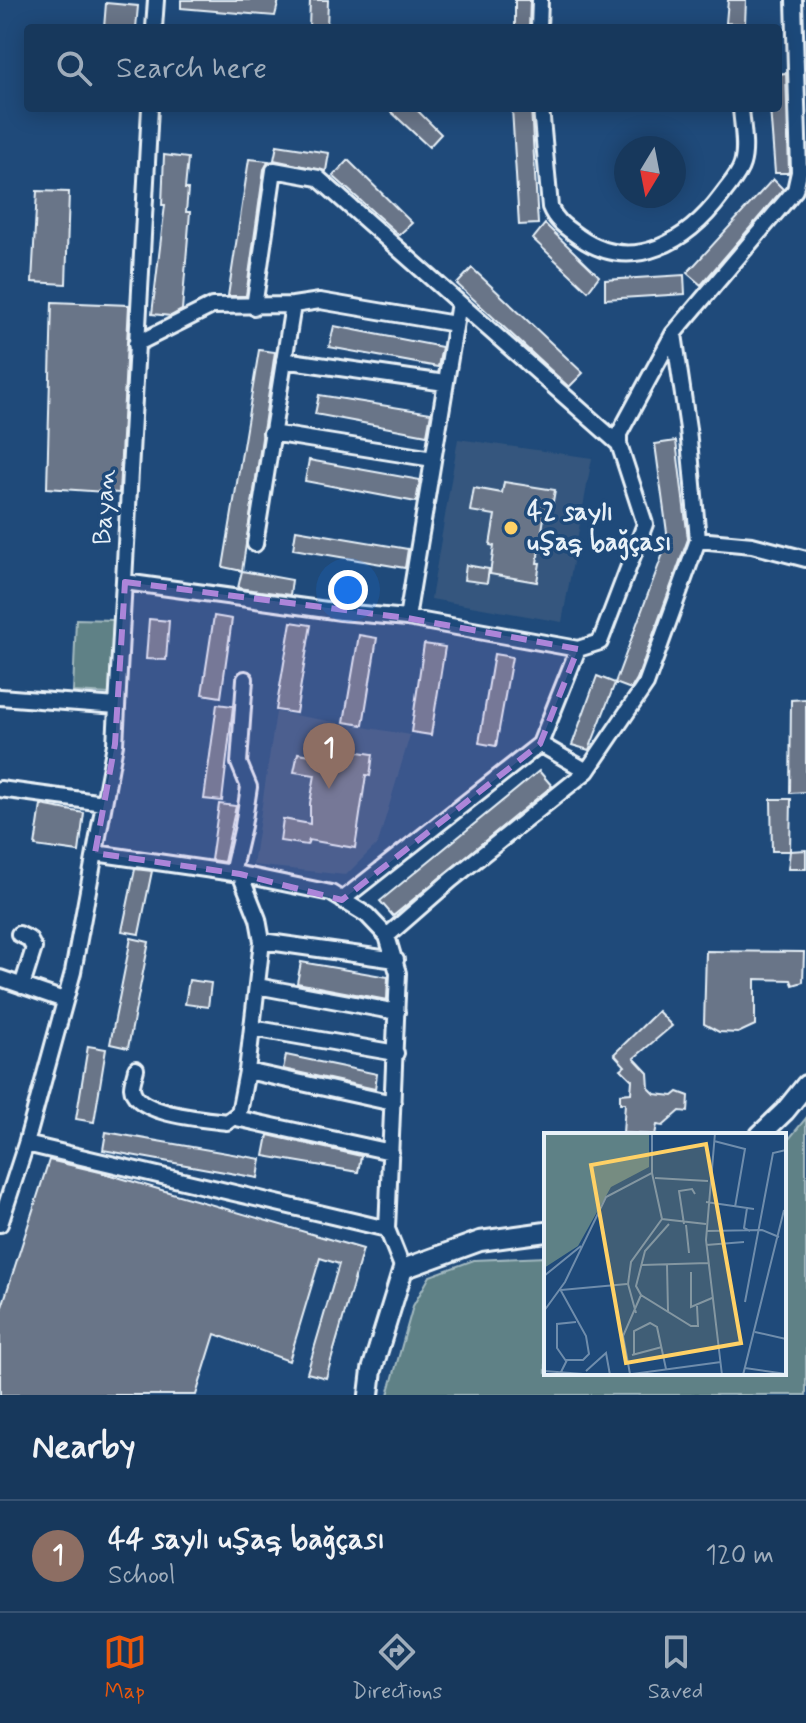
<!DOCTYPE html>
<meta charset="utf-8">
<style>
:root{--surface:#17385c;--page:#203f62;--text:#f1f3f6;--muted:#9eacbb;--line:#365272;--accent:#ea580c}
body{margin:0;font-family:Mynerve,sans-serif;background:var(--page);color:var(--text)}
.compass{position:absolute;left:614px;top:136px;width:72px;height:72px;border-radius:50%;background:var(--surface);box-shadow:0 4px 20px #0003;rotate:190deg}
.you{position:absolute;left:348px;top:590px;width:28px;height:28px;margin:-20px;border:6px solid #fff;border-radius:50%;background:#1a73e8;box-shadow:0 0 0 12px #1a73e833}
.badge{display:grid;place-items:center;width:52px;height:52px;border-radius:50%;background:var(--accent);color:#fff;font-size:26px;font-weight:700}
.pin{position:absolute;translate:-50% -66px;filter:drop-shadow(0 2px 4px #0008)}
.pin::after{content:'';position:absolute;top:42px;width:28px;height:24px;background:inherit;clip-path:polygon(0 0,100% 0,50% 100%)}
.list{margin:0;padding:0;list-style:none}
h2{display:flex;justify-content:space-between;align-items:center;height:104px;margin:0;padding:0 32px;font-size:34px}
h2 small{font-size:26px;font-weight:400;color:var(--muted)}
.list li{display:grid;grid-template-columns:52px 1fr auto;gap:24px;align-items:center;box-sizing:border-box;height:112px;padding:0 32px;border-top:2px solid var(--line)}
.list b{display:block;font-size:30px;white-space:nowrap}
.list p{margin:0;font-size:26px;white-space:nowrap;color:var(--muted)}
.list em{font-size:26px;font-style:normal;color:var(--muted)}
.icon{flex:none;width:44px;height:44px;fill:none;stroke:currentColor;stroke-width:2;stroke-linecap:round;stroke-linejoin:round}
.map{position:relative;flex:none;width:806px;height:1395px;overflow:hidden}
.search{position:absolute;background:var(--surface);box-shadow:0 4px 20px #0003;left:24px;right:24px;top:24px;height:88px;display:flex;align-items:center;gap:20px;box-sizing:border-box;padding:0 28px;border-radius:8px;color:var(--muted);font-size:30px}
.sheet{height:216px;background:var(--surface)}
nav{display:flex;justify-content:space-around;align-items:center;box-sizing:border-box;height:112px;border-top:2px solid var(--line);background:var(--surface);font-size:22px;color:var(--muted)}
nav a{display:grid;justify-items:center;gap:4px}
nav .on{color:var(--accent)}
.map>svg:first-child{display:block}
.built{fill:#35577e}
.green{fill:#5e8186;stroke:#a3b9bf;stroke-width:2}
.building{fill:#697488;stroke:#e8f1f8;stroke-width:2}
.lines{fill:none;stroke-linecap:round;stroke-linejoin:round}
.minor-casing{stroke:#e8f1f8;stroke-width:20}
.major-casing{stroke:#e8f1f8;stroke-width:24}
.minor{stroke:#1f4a7a;stroke-width:14}
.major{stroke:#1f4a7a;stroke-width:18}
.marked{fill:#ac85d9;fill-opacity:0.2;stroke:#ac85d9;stroke-width:6;stroke-dasharray:16 10;stroke-linejoin:round}
.poi-dot{fill:#ffd166;stroke:#1f4a7a;stroke-width:3}
.labels{text-anchor:middle;dominant-baseline:central;stroke-width:7;stroke-linejoin:round;paint-order:stroke}
.street-label{font-size:26px;fill:#e8f1f8;stroke:#1f4a7a}
.poi-label{font-size:26px;font-weight:bold;fill:#e8f1f8;stroke:#1f4a7a;text-anchor:start}
.inset-road{fill:none;stroke:#6f8dac;stroke-width:2}
.view{fill:#ffd166;fill-opacity:0.15;stroke:#ffd166;stroke-width:4}
.inset-edge{fill:none;stroke:#e8f1f8;stroke-width:4}
</style>
<div class="map">
<svg width="806" height="1395" viewBox="0 0 806 1395">
<rect width="100%" height="100%" fill="#1f4a7a"/>
<filter id="ink" filterUnits="userSpaceOnUse"><feTurbulence type="fractalNoise" baseFrequency=".0125" numOctaves="2"/><feDisplacementMap in="SourceGraphic" scale="16" xChannelSelector="R" yChannelSelector="G"/><feConvolveMatrix kernelMatrix="1 2 1 2 8 2 1 2 1" color-interpolation-filters="sRGB"/></filter>
<g filter="url(#ink)">
<path class="built" d="M458 439 592 458 562 622 431 599Z
M276 712 410 735 378 843 346 875 253 865Z"/>
<path class="green" d="M76 619 113 620 110 694 73 692Z
M806 1118V1395H388L413 1306 430 1276 474 1260 546 1257V1373H784V1145Z"/>
<path class="building" d="M181 0H279L275 16 181 8Z
M310 0H328L327 28H309Z
M515 0H530L529 28H515Z
M728 0H746L745 24 726 23Z
M106 3 138 6 136 28H104Z
M786 73 789 171 788 173H775L770 108H778V74Z
M387 108H415L441 134 429 147Z
M512 108H531L538 224 519 225Z
M277 145 329 153 326 171 274 160Z
M164 155 188 158 185 189H188L186 212H190L182 310 171 316 152 314 165 205H162Z
M249 159 269 161 264 169 246 296H228Z
M348 160 412 223 399 235 333 176Z
M773 179 783 189 701 285 687 273Z
M37 191 69 192 66 284 32 282Z
M545 224 599 276 588 291 533 239Z
M472 268 583 373 569 387 457 284Z
M684 275 685 294 605 299V280Z
M52 302 129 305 119 493 47 488Z
M334 326 442 347 438 367 329 347Z
M259 350 275 352 242 571 223 567Z
M319 395 431 413 427 435 315 414Z
M676 441 688 539 637 679 631 689 615 683 668 540 655 444Z
M309 460 420 480 416 502 305 481Z
M504 482 555 490 551 512 545 511 537 563H540L537 582 490 574 494 546 490 545 495 515 470 511 474 488 502 493Z
M296 530 408 549 405 568 293 549Z
M466 565 489 569 487 583 464 580Z
M242 571 292 580 290 595 238 588Z
M214 616 232 619 221 697 202 694Z
M149 619 169 621 166 660 146 659Z
M291 622 311 625 296 713 276 710Z
M359 635 377 638 363 725 344 722Z
M424 644 445 647 431 735 411 732Z
M494 654 512 657 496 746 479 743Z
M597 676 615 683 589 750 572 745Z
M806 699V792L790 793 791 700Z
M217 704 233 706 222 801 204 799Z
M325 747 373 754 370 776 366 775 355 848 309 840 307 845 280 841 283 819 310 824V803L315 775 294 772 298 753 324 757Z
M539 771 552 786 393 916 380 901Z
M771 799H791L790 851H772Z
M219 804 236 806 224 862 211 860Z
M41 805 84 813 79 852 35 846Z
M806 850V869H788L790 851Z
M135 869 152 871 139 934 122 931Z
M131 938 149 942 128 1048 110 1044Z
M706 951 804 952 803 982 793 985 791 980 755 979V1025L738 1033 719 1032 704 1024Z
M301 962 388 977 387 1000 297 983Z
M189 980 211 983 208 1007 185 1004Z
M658 1011 672 1026 634 1058 648 1073 649 1088 655 1094 673 1096 678 1092 689 1096 688 1112 680 1111 663 1126 657 1125 655 1135 623 1133 625 1103H620V1094L631 1093 632 1080 621 1069 625 1066 614 1054Z
M88 1046 106 1049 94 1122 76 1119Z
M286 1055 377 1074 375 1089 283 1069Z
M106 1132 261 1159 258 1178 103 1150Z
M268 1135 361 1156 358 1172 264 1156Z
M49 1160 100 1172 363 1249 326 1378 307 1373 339 1264 320 1258 289 1361 215 1334 196 1395H0V1313Z"/>
<g class="lines">
<defs>
<path id="minor" d="M154 28 156 0
M539 28 540 0
M541 108 550 207C556 222 567 228 579 237 633 275 688 241 722 195 729 185 739 175 742 164 747 148 742 125 741 108
M293 305 320 301 455 324
M254 307 274 170 318 178 619 444
M136 344 212 306 293 305 255 544
M284 360 445 383
M271 433 433 459
M698 540 752 545 806 559
M125 582 341 612 407 618 578 649 600 642 645 524 619 444V434L673 334 795 190 799 172 794 0
M407 618 459 303
M0 697 117 706
M540 744 587 771
M0 789 104 803
M95 853 240 874 331 893 367 915 387 936 398 973 387 1229 403 1269
M232 873 243 826 249 787 239 763 245 679
M342 900 540 744 578 649
M19 934 29 939 34 948 22 986
M387 936 451 880 587 771 646 684 698 540 688 429 674 334
M262 941 396 960
M0 978 64 1000
M257 986 397 1012
M252 1028 396 1053
M136 1069C135 1074 132 1082 132 1087 134 1115 205 1119 227 1122L239 1113 247 1071 262 941 258 919 240 874
M247 1071 393 1103
M236 1118 391 1152
M26 1144 387 1229
M0 1224 26 1144 73 972 115 744 150 108"/>
<path id="major" d="M760 1135 785 1111 806 1085
M369 1395 372 1370 403 1269 480 1241 546 1232"/>
</defs>
<use href="#minor" class="minor-casing"/>
<use href="#major" class="major-casing"/>
<use href="#minor" class="minor"/>
<use href="#major" class="major"/>
</g>
</g>
<path class="marked" d="M125 582 407 618 578 649 540 744 342 900 240 874 95 853 115 744Z"/>
<circle class="poi-dot" cx="511" cy="528" r="8"/>
<g class="labels">
<g class="street-label">
<text transform="translate(105 507) rotate(-87)">Bayan</text>
</g>
<g class="poi-label">
<text x="527" y="513">42 saylı<tspan x="527" dy="30">uşaq bağçası</tspan></text>
</g>
</g>
<g transform="translate(544 1133)">
<rect width="242" height="242" fill="#1f4a7a"/>
<path d="M0 0H105V34L67 54 34 113 0 135Z" fill="#5e8186"/>
<path class="inset-road" d="M171 0 162 107 178 242M170 8 201 16 191 74M108 40 118 86 162 91M111 45 164 48M162 69 210 76M203 75 200 95 206 98M125 91 101 118 92 153 97 162 147 193H154L153 173M140 91 135 58 148 56 151 61M142 92 145 120M162 98 218 97 235 104M162 112 200 109M98 132 164 130M123 132 124 178M147 139V174L168 165M0 143 37 113M16 156 42 203 45 221 39 227H23L17 239M17 157 83 151M201 169 229 20 242 17M0 178 21 149 62 64 108 40V0M92 180 84 151 87 129 118 86M211 199 242 206M90 221V198L106 190 113 194 122 236M88 222 118 214M22 228 13 215V191L32 189M201 235 242 241M0 238 52 242M42 238 62 220 66 242M86 241 79 203 97 162M81 242 177 229M199 242 240 77"/>
<path class="view" d="M162 11 197 210 82 230 47 32Z"/>
<rect width="242" height="242" class="inset-edge"/>
</g>
</svg>
<svg class="compass" viewBox="-18 -18 36 36"><path d="M0-13l5 13h-10z" fill="#e53935"/><path d="M0 13l5-13h-10z" fill="#9eacbb"/></svg>
<div class="you"></div>
<div class="pin badge" style="left:329px;top:789px;background:#8d6e63">1</div>
<div class="search"><svg class="icon" aria-label="search" viewBox="0 0 24 24"><circle cx="10" cy="10" r="6"/><path d="M15 15l6 6"/></svg>Search here</div>
</div>
<section class="sheet">
<h2>Nearby<small></small></h2>
<ul class="list">
<li><span class="badge" style="background:#8d6e63">1</span><div><b>44 saylı uşaq bağçası</b><p>School</p></div><em>120 m</em></li>
</ul>
</section>
<nav>
<a class="on"><svg class="icon" aria-label="map" viewBox="0 0 24 24"><path d="M3 6l6-2 6 2 6-2v14l-6 2-6-2-6 2zM9 4v14M15 6v14"/></svg>Map</a>
<a><svg class="icon" aria-label="directions" viewBox="0 0 24 24"><path d="M12 3l9 9-9 9-9-9zM9 14v-3h6M13 9l2 2-2 2"/></svg>Directions</a>
<a><svg class="icon" aria-label="saved" viewBox="0 0 24 24"><path d="M7 4h10v16l-5-4-5 4z"/></svg>Saved</a>
</nav>
